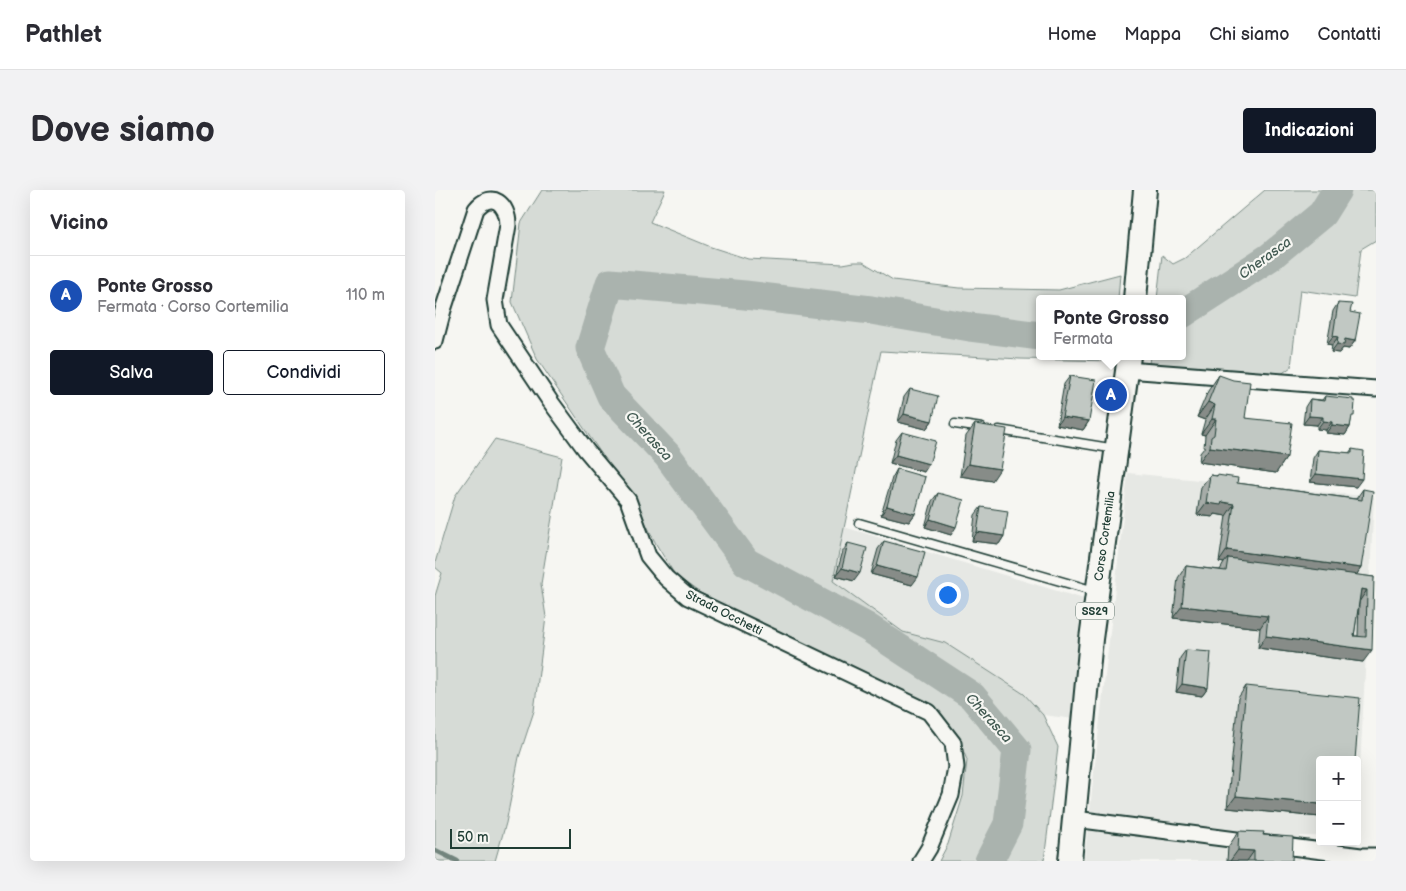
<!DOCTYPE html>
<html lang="it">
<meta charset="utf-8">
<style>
:root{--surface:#fff;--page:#f2f2f3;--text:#2b2b33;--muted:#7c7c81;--line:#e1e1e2;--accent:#111827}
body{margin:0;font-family:"Balsamiq Sans",sans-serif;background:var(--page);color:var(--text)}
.controls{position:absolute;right:15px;bottom:15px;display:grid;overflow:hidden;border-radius:5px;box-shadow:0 5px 20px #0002}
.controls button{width:45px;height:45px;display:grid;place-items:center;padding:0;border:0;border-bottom:1px solid var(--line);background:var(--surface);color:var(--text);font:25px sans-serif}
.scale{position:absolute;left:15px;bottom:12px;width:121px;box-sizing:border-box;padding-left:5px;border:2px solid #1f3d34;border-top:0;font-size:14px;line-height:18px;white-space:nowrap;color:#1f3d34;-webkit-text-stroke:4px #f6f6f2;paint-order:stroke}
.you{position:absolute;left:512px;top:404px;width:18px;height:18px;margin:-12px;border:4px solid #fff;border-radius:50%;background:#1a73e8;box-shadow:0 0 0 8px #1a73e833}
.badge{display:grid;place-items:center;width:32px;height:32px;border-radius:50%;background:var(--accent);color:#fff;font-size:16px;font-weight:700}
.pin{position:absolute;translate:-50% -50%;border:2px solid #fff;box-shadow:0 1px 5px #0006}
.popup{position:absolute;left:601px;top:105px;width:150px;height:65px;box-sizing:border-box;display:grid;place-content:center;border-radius:5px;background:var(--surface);filter:drop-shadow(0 1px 4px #0005);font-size:16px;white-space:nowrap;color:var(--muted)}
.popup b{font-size:19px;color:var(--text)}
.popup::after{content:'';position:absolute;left:50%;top:100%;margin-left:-10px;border:10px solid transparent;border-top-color:var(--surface)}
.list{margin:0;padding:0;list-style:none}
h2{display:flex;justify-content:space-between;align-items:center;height:65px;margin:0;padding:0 20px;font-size:21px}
h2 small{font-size:16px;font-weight:400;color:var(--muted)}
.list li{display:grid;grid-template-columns:32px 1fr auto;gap:15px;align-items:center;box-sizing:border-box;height:80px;padding:0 20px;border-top:1px solid var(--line)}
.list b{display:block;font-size:19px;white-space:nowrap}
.list p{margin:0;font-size:16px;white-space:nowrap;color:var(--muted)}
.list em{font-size:16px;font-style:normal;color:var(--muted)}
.actions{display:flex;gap:10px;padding:15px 20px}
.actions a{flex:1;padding:11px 0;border:1px solid var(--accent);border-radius:5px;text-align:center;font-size:18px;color:var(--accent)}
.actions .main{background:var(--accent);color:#fff}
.map{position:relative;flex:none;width:941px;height:671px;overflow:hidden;border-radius:5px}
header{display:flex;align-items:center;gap:30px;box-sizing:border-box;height:70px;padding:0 25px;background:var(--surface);border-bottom:1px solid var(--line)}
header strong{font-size:24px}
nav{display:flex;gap:28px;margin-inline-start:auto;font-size:18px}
.intro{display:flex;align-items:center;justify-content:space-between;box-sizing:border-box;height:120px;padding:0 30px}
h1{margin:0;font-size:35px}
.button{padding:12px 22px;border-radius:5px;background:var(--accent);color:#fff;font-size:18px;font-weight:700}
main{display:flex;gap:30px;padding:0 30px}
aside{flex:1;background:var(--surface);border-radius:5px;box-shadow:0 5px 20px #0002}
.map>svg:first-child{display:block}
.built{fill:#e6e8e4}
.green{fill:#d6dbd6;stroke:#7a8c85}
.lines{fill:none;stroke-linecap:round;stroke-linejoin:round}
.stream{stroke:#72847d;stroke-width:5}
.river{stroke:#aab3ae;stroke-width:29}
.lane-casing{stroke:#1f3d34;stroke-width:11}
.street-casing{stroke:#1f3d34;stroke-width:19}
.primary-casing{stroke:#1f3d34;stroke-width:26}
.lane{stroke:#f6f6f2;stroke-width:8}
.street{stroke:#f6f6f2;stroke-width:15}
.primary{stroke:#f6f6f2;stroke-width:22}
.wall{fill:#a6aca8;stroke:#1f3d34;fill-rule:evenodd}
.shaded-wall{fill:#878c88;stroke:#1f3d34}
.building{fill:#c1c8c3;stroke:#1f3d34;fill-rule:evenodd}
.labels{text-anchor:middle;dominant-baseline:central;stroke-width:4.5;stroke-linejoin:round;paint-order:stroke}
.shield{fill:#f6f6f2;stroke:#60746d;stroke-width:1}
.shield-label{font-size:11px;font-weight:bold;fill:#1f3d34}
.street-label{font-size:12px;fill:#1f3d34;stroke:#f6f6f2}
.water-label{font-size:14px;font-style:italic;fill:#425a52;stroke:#f6f6f2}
</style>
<header>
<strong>Pathlet</strong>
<nav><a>Home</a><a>Mappa</a><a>Chi siamo</a><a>Contatti</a></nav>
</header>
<div class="intro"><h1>Dove siamo</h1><a class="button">Indicazioni</a></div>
<main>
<aside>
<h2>Vicino<small></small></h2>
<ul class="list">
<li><span class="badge" style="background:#1a4fb4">A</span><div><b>Ponte Grosso</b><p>Fermata · Corso Cortemilia</p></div><em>110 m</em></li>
</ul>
<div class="actions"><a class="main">Salva</a><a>Condividi</a></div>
</aside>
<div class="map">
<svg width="941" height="671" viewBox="0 0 941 671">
<rect width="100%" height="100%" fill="#f6f6f2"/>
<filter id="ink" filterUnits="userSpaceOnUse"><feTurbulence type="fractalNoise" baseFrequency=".02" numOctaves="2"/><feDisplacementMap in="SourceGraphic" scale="10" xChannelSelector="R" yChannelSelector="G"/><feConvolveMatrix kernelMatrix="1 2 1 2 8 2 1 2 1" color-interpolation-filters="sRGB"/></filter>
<g filter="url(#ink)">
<path class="built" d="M693 283 939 307 922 637V570H885V646H865L864 671H649Z
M409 337 649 409 639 529 608 525 589 504 510 454 468 442 397 391Z"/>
<path class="green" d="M107 0H230L215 32 276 57 313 69 408 74 419 72H428L458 90 524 98 624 100 685 84 683 109H605V166H678V171L585 169 446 161 398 391 468 442 510 453 589 504 608 525 623 557 609 671H504L513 654 528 606 532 570 521 543 500 517 265 403 240 385 221 354 198 307 178 281 102 169 77 112 86 33Z
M830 0H941V50L926 59 920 108 865 100 856 177 845 185 714 174 715 166H747V109H722L727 65 738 74 750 68Z
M60 249 127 267 106 394 111 427 99 521 84 567 71 633 60 671H0V406L7 383 0 377V373L20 306Z"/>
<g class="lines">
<path class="stream" d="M0 660 22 671"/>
<path class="river" d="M747 124 835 67 887 24 902 0
M554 671 573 634 582 560 537 506 432 437 311 372 232 265 176 206 155 158 175 93 310 105 436 120 535 137 605 146"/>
<defs>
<path id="lane" d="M520 234 547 238
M564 240 681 259
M424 333 660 401"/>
<path id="street" d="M0 151 8 120 41 19C57 0 73 14 73 35L60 110 64 135 115 211 151 260 193 310 213 366 231 388 253 407 494 522 518 553 521 577 516 605 494 658 486 671
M692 180 941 199
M640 629 926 666H941"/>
<path id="primary" d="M700 109 710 0
M635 671 656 449 694 166"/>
</defs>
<use href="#lane" class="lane-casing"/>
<use href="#street" class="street-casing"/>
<use href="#primary" class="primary-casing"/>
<use href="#lane" class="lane"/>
<use href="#street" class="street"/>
<use href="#primary" class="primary"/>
</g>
<path class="wall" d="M903 113 915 122 920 151 914 159 908 158 904 163 896 162 897 155 892 154 898 121Z
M784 185 810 228 852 267 841 283 764 272 765 263 769 258 770 245 766 244 770 230 762 227 773 201Z
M635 186 654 231 648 240 622 235 629 194Z
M475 199 497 231 491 239 463 232 469 207Z
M890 206 916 230 915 237 910 245 891 243V240L882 239V235L868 234 870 217 875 209 887 210Z
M540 234 557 291 525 286 531 246Z
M467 242 489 282 455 273 461 250Z
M917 259 921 297 875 292 878 268 883 260 914 263Z
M462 279 480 324 474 332 446 325 457 288Z
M775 285 781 286 782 285 802 293 921 309 928 299 926 378 921 385 939 387 928 472 823 458 825 438 738 428 743 388 751 376 785 380 789 373 784 372 791 326 780 324 778 327 762 325 766 297ZM924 412 923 446H919Z
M503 303 516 345 490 337 497 311Z
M546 317 569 346 564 354 537 351 540 325Z
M449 351 477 395 436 384 443 359Z
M413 353 419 391 401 386 408 361Z
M751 460 773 498 767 506 741 502 745 468Z
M811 496 885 570V627L792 618 803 508Z
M804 641 828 645 857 671H792L793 657Z"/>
<path class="shaded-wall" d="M898 146 903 147 897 155 892 154Z
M910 149 920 151 914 159 908 158 904 163 896 162 902 154Z
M773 212 780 215 770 230 762 227Z
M469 224 497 231 491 239 463 232Z
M874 226 888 227 882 235 868 234Z
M627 227 654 231 648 240 622 235Z
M777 229H781L770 245 766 244Z
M888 231 897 232 891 240 882 239Z
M897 235 915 237 910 245 891 243Z
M775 257 852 267 841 283 764 272Z
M461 265 494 274 489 282 455 273Z
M533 274 565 279 557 291 525 286Z
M881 284 927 289 921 297 875 292Z
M787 312 799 314 791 326 780 324 778 327 762 325 771 313Z
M452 316 480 324 474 332 446 325Z
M495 329 521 337 516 345 490 337Z
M542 342 569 346 564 354 537 351Z
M792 360 926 378 918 390 793 368 789 373 784 372Z
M442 376 483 387 477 395 436 384Z
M407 378 425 383 419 391 401 386Z
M926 399 932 400 924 412Z
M747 416 833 426 825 438 738 428Z
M831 446 937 460 928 472 823 458Z
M747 494 773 498 767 506 741 502Z
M801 606 885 614V627L792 618Z
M803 660 819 661 812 671H795Z"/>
<path class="building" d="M903 113 917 114 915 122 925 124 920 151 910 149 909 155 902 154 903 147 898 146Z
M784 185 798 190 815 192 810 228 857 233 852 267 775 257 776 247 779 245 781 229H777L780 215 773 212Z
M635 186 661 190 654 231 627 227Z
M475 199 503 206 497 231 469 224Z
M890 206 918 209V211H920L919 226H917L915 237 897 235V232L888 231V227L874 226 875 209 889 211Z
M540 234 572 239 565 279 533 274Z
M467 242 501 251 494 274 461 265Z
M917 259 929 261 927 289 881 284 883 260 917 263Z
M462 279 490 287 480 324 452 316Z
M775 285 782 286V285L803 288 802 293 927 310 928 299 938 301 926 378 792 360 799 314 787 312 786 315 771 313Z
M503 303 529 310 521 337 495 329Z
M546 317 573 321 569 346 542 342Z
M449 351 490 362 483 387 442 376Z
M413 353 432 358 425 383 407 378Z
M793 368 939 387 937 460 831 446 833 426 747 416 751 376 791 381ZM926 399 932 400 931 447 919 446Z
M751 460 776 462 773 498 747 494Z
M811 496 925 508 920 570H885V614L801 606Z
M804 641 829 642 828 645 858 647 857 671H819V661L803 660Z"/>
</g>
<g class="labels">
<rect class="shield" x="641" y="412.5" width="38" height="17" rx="4"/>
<g class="shield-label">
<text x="660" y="421">SS29</text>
</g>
<g class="street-label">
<text transform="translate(670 346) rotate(-82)">Corso Cortemilia</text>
<text transform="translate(289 423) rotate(27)">Strada Occhetti</text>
</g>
<g class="water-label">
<text transform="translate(830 68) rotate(-36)">Cherasca</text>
<text transform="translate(214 246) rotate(48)">Cherasca</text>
<text transform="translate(554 528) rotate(48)">Cherasca</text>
</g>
</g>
</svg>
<div class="controls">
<button>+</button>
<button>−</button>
</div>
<div class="scale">50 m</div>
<div class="you"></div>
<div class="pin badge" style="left:676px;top:205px;background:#1a4fb4">A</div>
<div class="popup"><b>Ponte Grosso</b>Fermata</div>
</div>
</main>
